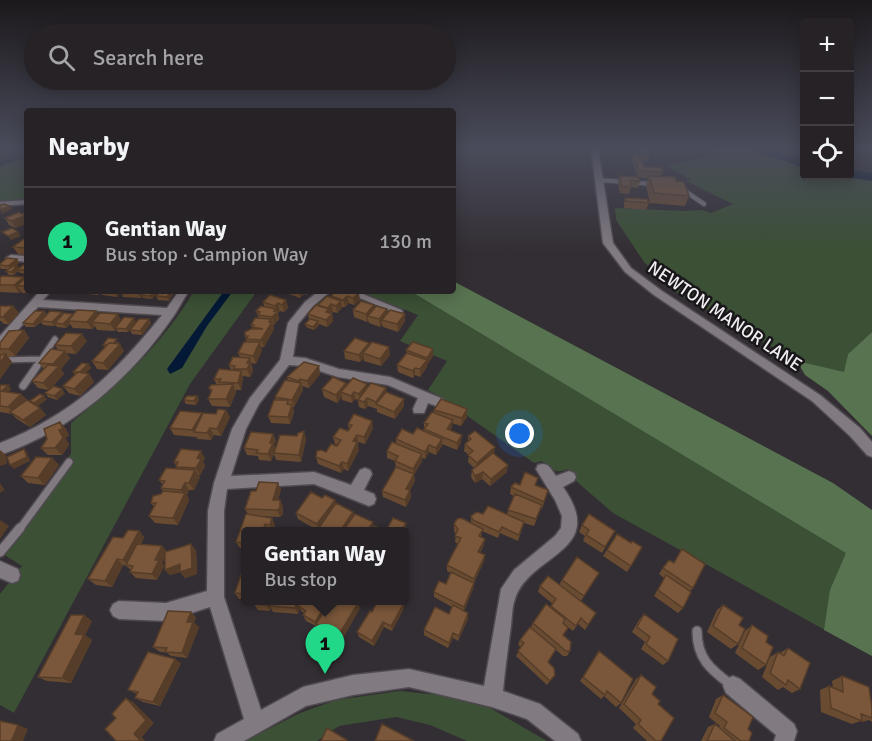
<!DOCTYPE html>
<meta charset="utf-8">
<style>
:root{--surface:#262226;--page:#2e2a2e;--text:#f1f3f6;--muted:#a4a4a7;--line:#423f43;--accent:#20d887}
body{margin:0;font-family:Signika,sans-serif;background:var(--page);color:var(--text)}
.controls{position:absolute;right:18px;top:18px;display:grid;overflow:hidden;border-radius:6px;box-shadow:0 3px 15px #0003}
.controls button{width:54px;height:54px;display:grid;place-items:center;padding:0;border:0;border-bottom:2px solid var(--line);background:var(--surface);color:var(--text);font:30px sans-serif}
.you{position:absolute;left:520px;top:434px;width:21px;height:21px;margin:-15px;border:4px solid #fff;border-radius:50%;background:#1a73e8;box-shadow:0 0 0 9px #1a73e833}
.badge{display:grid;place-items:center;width:39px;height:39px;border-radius:50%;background:var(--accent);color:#111;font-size:20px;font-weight:700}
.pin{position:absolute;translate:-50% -50px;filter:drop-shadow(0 2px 3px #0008)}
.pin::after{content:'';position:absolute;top:32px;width:21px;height:18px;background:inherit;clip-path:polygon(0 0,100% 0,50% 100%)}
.popup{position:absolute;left:241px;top:527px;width:168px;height:78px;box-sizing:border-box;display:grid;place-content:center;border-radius:6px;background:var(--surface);filter:drop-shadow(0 2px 4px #0005);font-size:20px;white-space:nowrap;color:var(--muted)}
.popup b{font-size:22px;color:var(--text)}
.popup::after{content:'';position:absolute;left:50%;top:100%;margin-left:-12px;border:12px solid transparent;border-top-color:var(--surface)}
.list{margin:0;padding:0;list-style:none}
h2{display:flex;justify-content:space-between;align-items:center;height:78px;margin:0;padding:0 24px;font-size:26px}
h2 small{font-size:20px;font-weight:400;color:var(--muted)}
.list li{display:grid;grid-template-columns:39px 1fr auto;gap:18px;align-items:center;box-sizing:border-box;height:108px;padding:0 24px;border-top:2px solid var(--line)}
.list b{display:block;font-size:22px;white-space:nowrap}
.list p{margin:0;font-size:20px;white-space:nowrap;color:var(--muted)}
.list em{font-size:20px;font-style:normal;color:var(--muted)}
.icon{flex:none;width:33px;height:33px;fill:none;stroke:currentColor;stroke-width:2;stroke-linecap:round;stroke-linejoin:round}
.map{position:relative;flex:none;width:872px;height:741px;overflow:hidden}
.search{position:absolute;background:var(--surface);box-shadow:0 3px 15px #0003;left:24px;top:24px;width:432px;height:66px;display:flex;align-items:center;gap:15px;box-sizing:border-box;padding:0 21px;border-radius:33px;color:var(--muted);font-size:22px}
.panel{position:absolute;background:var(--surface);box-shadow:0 3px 15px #0003;left:24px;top:108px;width:432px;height:186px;border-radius:6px}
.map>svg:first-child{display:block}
.green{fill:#3b5035}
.forest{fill:#587350}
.water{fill:#041936}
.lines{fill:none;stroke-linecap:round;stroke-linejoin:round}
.stream{stroke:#041936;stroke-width:2}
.river{fill:#041936;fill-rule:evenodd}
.service-far3-casing{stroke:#4f4a4f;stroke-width:6}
.service-far2-casing{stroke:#4f4a4f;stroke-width:8}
.service-far1-casing{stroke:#4f4a4f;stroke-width:10}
.service-casing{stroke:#4f4a4f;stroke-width:12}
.minor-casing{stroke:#4f4a4f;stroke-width:3}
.service-far3{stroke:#817a81;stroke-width:4}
.service-far2{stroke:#817a81;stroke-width:5}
.service-far1{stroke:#817a81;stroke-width:7}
.service{stroke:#817a81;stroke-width:9}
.minor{fill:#817a81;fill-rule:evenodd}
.wall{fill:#694b32}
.shaded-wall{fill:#553d29}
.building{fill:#7a573a;stroke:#553d29;stroke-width:1.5}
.labels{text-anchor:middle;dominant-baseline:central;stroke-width:5;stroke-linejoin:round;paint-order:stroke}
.street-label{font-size:18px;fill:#f2eff2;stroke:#1a171a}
</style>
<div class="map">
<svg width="872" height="741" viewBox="0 0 872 741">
<rect width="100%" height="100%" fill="#332e33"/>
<path class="green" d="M710 148H753L804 165V176L850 174 872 177V332L848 354 845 373 797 361 672 290 644 262 616 220 615 208 684 211 702 210 711 213 733 204 686 181 691 180 667 166 719 154Z
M27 158V199L0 202V167Z
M194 291H257L190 384 14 713 0 705V594L22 566 0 552V547L71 454V423C118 385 163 344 194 291Z
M358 291H410L847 553 872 656 613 513 576 481 568 469C556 474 551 470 542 461L534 463 439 396 428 390 447 361 400 341 418 315Z
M400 691 438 695 490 708 547 741H467L430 725 396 717 339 726 317 741H245L300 713 336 700Z"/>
<path class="forest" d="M453 281 833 483 872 510V656L824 630 830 590 846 553 410 291H453Z
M872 332V436L828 391 805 375 797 361 844 372 848 354Z"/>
<path class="water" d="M224 291H233L207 326 182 368 170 374 167 369Z"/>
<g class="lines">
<path class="stream" d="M0 164 27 155"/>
<path class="river" d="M747 148H766L804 160V168Z
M850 170 872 173V181L845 177 850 176Z"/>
<defs>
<path id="service-far3" d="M599 180 653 184
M682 189 704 204"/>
<path id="service-far2" d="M354 293 400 312
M0 360 42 359
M36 367 55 339"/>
<path id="service-far1" d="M23 386 37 366
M19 530 69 462"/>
<path id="service" d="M0 552 20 528
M697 631C697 658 710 669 730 684"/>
<path id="minor" d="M591 148H598L613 243 631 268 662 291 820 395 860 428 872 442V457L867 455 850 436 812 401 654 295 625 272 603 243Z
M27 200V204L0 206V202Z
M11 255 27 256V262L8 260 6 258Z
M40 291H51L43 300 167 308 179 291H189C184 298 179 308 175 314 133 376 73 430 0 455V443C70 416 116 373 162 315L38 307 4 346 0 347V336Z
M319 291H331L313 306 298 324 293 357 305 358 339 369 390 377 443 399 445 402 443 405 439 407 428 403 424 413H414L413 409 418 398 388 385 338 377 304 366 289 365 259 404 246 429 231 476 314 472 351 485 360 470 365 468 370 470 372 474 364 490 374 494 376 499 374 504 369 506 314 484 227 489 224 511V597L261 710 303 687 353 675 409 669 484 686 501 589 514 570 555 536 561 528 562 516 555 500 536 469 538 465C548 461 551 469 556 476L569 471 574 473 576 477 574 481 563 487C609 552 530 553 515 599 512 607 512 618 511 626 508 648 505 669 503 691L540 704 578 734 581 741H555L527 719 492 707 409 687 353 695 306 706 244 741H214L217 734 244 719 210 607 166 621 119 619 113 616 110 610 113 604 119 601 166 603 207 591 208 511 214 483 232 429 250 398 280 360 288 323 305 302Z
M0 561 18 569 20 575 18 581 12 583 0 578Z
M733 676 740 679 794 724 797 731 794 741H774L776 735 726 693 723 686 726 679Z"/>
</defs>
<use href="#service-far3" class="service-far3-casing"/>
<use href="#service-far2" class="service-far2-casing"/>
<use href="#service-far1" class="service-far1-casing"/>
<use href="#service" class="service-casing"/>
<use href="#minor" class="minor-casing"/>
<use href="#service-far3" class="service-far3"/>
<use href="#service-far2" class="service-far2"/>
<use href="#service-far1" class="service-far1"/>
<use href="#service" class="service"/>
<use href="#minor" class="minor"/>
</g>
<path class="wall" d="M638 149 650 155 648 161H642L644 167 663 172 661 176 676 181 689 196 685 206 650 203 646 185 648 178 638 177 631 158 632 152H638Z
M619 176 640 181 638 188 631 187 629 194 620 193 618 182Z
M625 198 649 203 646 210 624 208V204Z
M27 210V218L16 228 9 225 5 218 22 214Z
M27 239V255L18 254 13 247Z
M17 259 19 263 15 266H17L19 268 27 265V274L20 273 18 271 14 275H9L6 271 8 269H1L0 267V264Z
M0 278H27V291H40L37 294 22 293 21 291 19 293 0 292Z
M54 291H68L66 293H55Z
M72 291H159L152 299 143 298 142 296 141 298 123 297 121 292 117 297 102 295 100 292 98 295 88 294 87 292 85 294 73 293Z
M160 291H175L169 301 158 300 156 296Z
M285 291H312L307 295 304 294 300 298 286 293Z
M336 291 360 300 354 305 349 303 345 307H342V308L337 313 333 312 331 313 332 314 333 321 327 327 319 324V325L314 330 306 327 305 324 309 320 308 314 319 306 318 305 331 297V296Z
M286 300 288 308 284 312 280 311 278 313 279 319 274 325 273 324 274 329 264 347H261L262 350 256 364 251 363 253 371 250 377 243 376V378L241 390H236V392L230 407 212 406 208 399 211 392 209 388 217 385 214 379 231 370 229 365 240 357 238 353 247 342 245 336 253 329 251 325 259 318 256 311 264 306 263 302Z
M0 306H13L19 313 9 324H4L1 321H0Z
M374 308 387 313 405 314V321L398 332 383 327 382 324 380 327 369 323 368 320 367 322 354 317 353 310Z
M44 311 47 315 73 314 96 311 98 315 121 321 136 322 128 332H118L116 329 115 331 97 330 95 326 92 329 73 328 70 324 66 328 57 327 56 325 54 326 43 325 41 322 35 327H26L23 323Z
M149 319 151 323 142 335 132 334 130 330Z
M24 330 29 338 15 356 8 357 12 362 0 379V343Z
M87 341 76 354 66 353 70 358 61 369 64 374 49 390 38 388 32 381 44 369 39 363 58 350 55 345Z
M119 342 118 344 124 351 108 370 97 369 92 361 105 347 103 345Z
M369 346 390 355 381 366 364 361V358L360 362 345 359 344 351Z
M433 349V356L427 365V367L420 377 415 375 413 378 398 372 397 365 407 353 406 350Z
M88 364 91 368 85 373 89 374 94 382 80 396 69 393 63 386 75 375 73 372Z
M319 366 320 374 309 388 302 386 303 390 294 407H293L294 412 290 424 271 423 268 416 276 400 275 397 288 381 287 377Z
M8 385 11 389 8 392 21 394 27 400 30 402 47 399 38 406 46 415 30 427 17 419 12 414 0 412V386Z
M347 385 368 387 387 392 404 406 395 419 377 412V409L368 406 365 409 359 407 358 400 355 399 352 403 342 400V397L337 403 324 397 322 389Z
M45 393H65L57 400 48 397Z
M197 396 199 400 196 405 186 404 184 400Z
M467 409V417L461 426 452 423V427L450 430 461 442 457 450 442 444V446L436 455 429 452 425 459 422 458V461L414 475 415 481 410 490 411 497 406 507 383 497 382 491 396 468 395 461 387 458V451L396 443V439L424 432V423L434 413V410Z
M226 410 230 417 221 436 214 435 211 440 198 439 196 437 174 435 170 428 202 413 203 414H216Z
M60 422 66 429 69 436 65 437 69 445 62 455H48L41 448Z
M348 424 373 428 365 444 359 442 357 444 359 450 348 471 344 469 341 473 318 464 316 457 337 446 338 445 335 444 333 437 348 431 349 430Z
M273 434 276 441 274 445 275 449 306 439 301 462 276 460 274 454 271 461 259 460 258 456 247 455 244 448Z
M468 436 495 454 507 472 490 486 482 479 475 483 471 477 472 470 474 468 468 462 469 455 464 451 465 444 468 441Z
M52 458 59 465 45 485 28 483 21 476Z
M205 458 203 462 205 466 200 475H198L200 477 194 490H189L187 495 189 500 178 525 155 523 149 516 154 507 151 503 161 494 163 491 161 488 163 485 159 480 178 469 174 462Z
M278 483 281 490 278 500H280L283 507V514L280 517 259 516 275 525 273 531H246V549L240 548 236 542 248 514 245 509 256 491Z
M520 485H536L548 490 542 509 541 508 534 526 524 523 518 541 500 533 498 538 482 531 481 537 484 545 480 553 485 555 484 561 474 583 473 589 464 611 468 619 458 641 453 638 448 648 424 635V630L449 614 452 607 434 597V592L446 584 451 573 447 571V565L458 544 455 542 456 534 454 531V524L471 523V516L483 514H507L514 496 510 494 511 487Z
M322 498 353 512 354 515 372 531H317V530L298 519 296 513Z
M582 525 615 531 602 553 583 541 585 536 579 532Z
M139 531 144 537 141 544 162 546 167 552 196 550 197 574 185 578 180 572 170 575 165 570V557L162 563 164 566 157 580 136 578 130 572 131 570 126 566 123 565 112 587 96 585 88 579 123 538Z
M617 534 631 566 627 572 603 556Z
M682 549 693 588 690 591 683 608 678 613 654 596 664 578 659 574 664 566 669 560 673 563Z
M246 569V599H239L235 593Z
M599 573 581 601 596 613 585 630 578 624 573 631 563 623V636L570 651 567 656H563L556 650 548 662 555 675 547 685 516 656 521 647 518 645 520 640 531 627 533 623 550 608 553 604 538 592 540 586 559 585 562 580Z
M327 601 329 604 348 603 360 608 343 638 334 633 331 637 319 629 318 627 306 621 303 615 304 613 301 611 299 608 298 614 273 612 271 608 270 611 258 610 254 604Z
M404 603V608L392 631 384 627 374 646 359 637 357 632 372 612Z
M723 605 739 625 738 644 731 649 707 632 717 610Z
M191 612 196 618 194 623 199 627 187 658 171 656 166 652H160L153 647Z
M644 614 668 661 663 665 641 649 645 642 632 632 639 620Z
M92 621 85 635 92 640 71 683 47 681 38 677Z
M752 625 766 642V665L758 670 735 653 745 631Z
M788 648 800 689 792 693 783 687 778 690 762 677 770 657 778 652 780 653Z
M599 651 621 703 616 707 604 696 601 699 580 681Z
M181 663 160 706 143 702 135 698 137 694 128 690Z
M641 675 658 704 661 741H647L633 728 636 724 619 708 636 679Z
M842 676 871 701 872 700V722L869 720 862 722 861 721 852 724 821 712 820 690 829 686 833 688 832 681Z
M723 695 748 729 749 741H701L708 727 715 724 719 727 720 726 709 717 716 699Z"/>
<path class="shaded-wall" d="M10 206 12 209 2 214 0 210Z
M25 216 27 219V224L16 228 11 221Z
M18 232 21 236 11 240 8 236Z
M17 259 19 263 11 270 8 266Z
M17 266 20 270H17L18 271 14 275 11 272Z
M24 277 27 282 17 286 21 291 19 293 14 285Z
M114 291H120L121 292 117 297Z
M137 291H147L141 295 142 296 141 298Z
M154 291H159L152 299 150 296Z
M171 291H175L169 301 167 297Z
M299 291H303L304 294 300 298Z
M306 291H312L307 295Z
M359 293 360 300 354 305 353 298Z
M347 296 349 303 345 307 343 300Z
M286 300 288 308 284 312 282 305Z
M341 301 342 308 337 313 336 306Z
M278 303 280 311 278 313 275 306Z
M331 304 333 312 330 314H332L333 321 327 327 326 320V312L328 310V308Z
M374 305 375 312 368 316V320L367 322 366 314Z
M13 306 19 313 9 324 3 317Z
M276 309 279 319 274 325 272 317 274 311Z
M387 309 388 317 382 320V324L380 327 379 319Z
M44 311 47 315 35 327 33 324Z
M96 311 101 319 92 322 95 326 92 329 87 322Z
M62 312 64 316 55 323 56 325 54 326 52 322Z
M73 314 68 321 70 324 66 328 63 324Z
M118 314 122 322 115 331 110 324Z
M405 314V321L398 332 397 324Z
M134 318 136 322 128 332 126 329Z
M149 319 151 323 142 335 140 331Z
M271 319 274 329 264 347 261 340Z
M318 321 319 325 314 330 313 327Z
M24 330 29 338 15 356 9 349Z
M82 334 87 341 76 354 71 346Z
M260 342 262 350 256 364 253 356Z
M369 343 370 351 363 353 364 358 360 362 359 355Z
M120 344 124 351 108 370 103 363Z
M389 347 390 355 381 366 380 359Z
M433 349V356L427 365V358Z
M65 351 70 358 61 369 64 374 49 390 43 383 56 369 53 364Z
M6 354 12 362 0 379V363Z
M250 358 252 365 251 367 253 371 250 377 247 369V363Z
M427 360V367L420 377V369Z
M88 364 91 368 82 377 79 373Z
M319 366 320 374 309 388 307 381Z
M415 368V375L413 378V371Z
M241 371 243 378 241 390 238 383Z
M89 374 94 382 80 396 74 389Z
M300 379 303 390 294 407 292 400 299 386 298 381Z
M346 383 348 390 341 392 342 397 337 403 336 395Z
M233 384 236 392 230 407 226 399Z
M367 384 368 391 360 401 359 394Z
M8 385 11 389 5 395 2 392Z
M386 388 387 396 376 405V402Z
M62 389 65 393 57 400 54 396Z
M354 392 355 399 352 403 351 396Z
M21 394 28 402 15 415 8 407Z
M44 396 47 399 37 407 34 403Z
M197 396 199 400 196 405 194 401Z
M367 398 368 406 365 409 364 402Z
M404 399V406L395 419 394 412Z
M292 405 294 412 290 424 288 417Z
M40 408 46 415 30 427 23 420Z
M467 409V417L461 426 462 418Z
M226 410 230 417 221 436 217 429Z
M202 413 206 420 194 432 192 430Z
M453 420 452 427 447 436V429Z
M372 421 373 428 365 444 364 437Z
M60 422 66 429 69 436 65 437 69 445 62 455 55 448Z
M210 428 214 435 211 440 207 433Z
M304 431 306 439 301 462 299 455Z
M273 434 276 441 274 445 276 450 271 461 268 454 270 443Z
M357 435 359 450 348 471 347 464 353 441Z
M462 435 461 442 457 450V443Z
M442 439V446L436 455V448Z
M429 445V452L425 459V452Z
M495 447 494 454 476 470 477 463Z
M24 449 27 452 30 461 14 469 10 465Z
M0 450 6 455 7 464 0 466Z
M201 451 205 458 203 462 205 466 200 475 196 468 197 458Z
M422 454V461L414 475 415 481 407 495 406 489 414 476 413 469Z
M52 458 59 465 45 485 38 478Z
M342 462 344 469 341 473 339 466Z
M508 465 507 472 490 486 491 479Z
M195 470 200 477 194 490 189 483Z
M483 472 482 479 475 483V476Z
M0 483 5 490 0 493Z
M185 483 189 490 187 495 189 500 178 525 173 518 184 494 181 490Z
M278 483 281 490 276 506 273 500Z
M410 490 411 497 406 507 405 500Z
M280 500 283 507V514L280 517 277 510Z
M335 500 337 507 319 531 317 524Z
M353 512 355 518 346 531H340Z
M272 518 275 525 273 531 270 525Z
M0 520 9 526 0 539Z
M373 522 374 528 372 531H367Z
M406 523V530L405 533V531H401Z
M265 524 269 531H263Z
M139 531 144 537 129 566 123 560Z
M485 539 484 545 477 558 478 552Z
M191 544 196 550 197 574 185 578 180 572 170 575 165 570Z
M162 546 167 552 162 563 164 566 157 580 152 574 155 560Z
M485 555 484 561 473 585 474 579Z
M117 559 123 565 112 587 105 581Z
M474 583 473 589 463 612 464 607Z
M268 600H273L270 606 271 608 270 611 266 605Z
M297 600H301L298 606 299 608 298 614 295 608Z
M328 602 330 607 317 625 315 622Z
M358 603 360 608 343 638 340 633Z
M404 603V608L392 631 391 626Z
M191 612 196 618 194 623 199 627 187 658 182 653 187 622Z
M468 613V619L458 641 459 636Z
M84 615 92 621 85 635 92 640 71 683 62 678 75 634Z
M383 622 384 627 374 646 372 641Z
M332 628 334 633 331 637 329 632Z
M453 633V638L448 648 449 643Z
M175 659 181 663 160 706 153 702Z
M126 698 133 702 154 723 142 737 145 741H141L134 734Z
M18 725 28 729 23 741H10Z"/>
<path class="building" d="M638 149 647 150 650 155H641Z
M632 152H638L644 167H661L663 172 639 171Z
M619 176 638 177 640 181 630 180 631 187 622 186Z
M649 176 675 177 676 181 684 182 689 196 654 193Z
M625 198 647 199 649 203 626 201Z
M4 204 10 206 0 210V205Z
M19 212 25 216 11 221 5 218Z
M12 228 18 232 8 236 2 232Z
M24 239H27V248L13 247Z
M7 258 17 259 8 266 0 265V264Z
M23 265H27V270H17Z
M13 266H17L11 272 6 271Z
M2 276 24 277 14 285H0V278Z
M25 278H27V286H17Z
M145 291H154L150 296 141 295Z
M160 291H171L167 297 156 296Z
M336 291H354L359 293 353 298 347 296 343 300 331 296Z
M270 295 286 300 282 305 278 303 275 306 263 302Z
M327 296 341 301 336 306 331 304 328 308 318 305Z
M361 301 374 305 366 314 353 310Z
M316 305 329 309 326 312 332 314 326 320 308 314Z
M0 306H13L3 317H0Z
M261 306 276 309 274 311 277 312 272 317 258 315 260 312 256 311Z
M376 306 387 309 379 319 368 316Z
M77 310 96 311 87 322 68 321Z
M390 310 405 314 397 324 382 320Z
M35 311H44L33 324 23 323Z
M50 311 62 312 52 322 41 321Z
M64 313 73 314 63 324 55 323Z
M100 313 118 314 110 324 92 322Z
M124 317 134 318 126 329 115 328Z
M255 318 271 319 269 322H272L261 340 246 339 248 336H245V332L251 329H263L253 327 254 325H251Z
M139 319H149L140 331 130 330Z
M310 319 318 321 313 327 305 324Z
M24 330 9 349H0V343L9 331Z
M66 333 82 334 71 346 55 345Z
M108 338 117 339 114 343H109L107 345H103Z
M355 338 369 343 359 355 344 351Z
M244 342H260L253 356 238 353Z
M372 342 389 347 380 359 363 353Z
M413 342 433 349 427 358 406 350Z
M109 343 120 344 103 363 92 361Z
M51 349 65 351 53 364 39 363Z
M407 353 427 360 420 369 415 368 413 371 397 365Z
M6 354 0 363V355Z
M233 357 250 358 247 363H250L247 369H234L235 366 229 365Z
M304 362 319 366 307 381 300 379 298 381 287 377Z
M82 363 88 364 80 372H73Z
M48 365 59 366 43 383 32 381Z
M219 369 241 371 238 383 219 382 221 379H214Z
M78 372 89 374 74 389 63 386Z
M333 377 346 383 336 395 322 389Z
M353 378 367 384 359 394 354 392 351 396 341 392Z
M285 380 301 383 292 400 275 397Z
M371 383 386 388 376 402 367 398 364 402 358 400Z
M233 384 226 399H208L212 390 209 388 211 385Z
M1 385H8L2 391H0V386Z
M54 386 62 389 54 396 45 393Z
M0 391 21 394 8 407 0 406Z
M386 392 404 399 394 412 376 404Z
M40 394 44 396 34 403 30 401Z
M187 396H197L194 401 184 400Z
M441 399 467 409 462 418 434 410Z
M27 400 40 408 23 420 10 412Z
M274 400H288L287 404 292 405 288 417 268 416Z
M218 409 226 410 217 429 210 428 207 433 194 432 203 413 216 414Z
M180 411 202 413 192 430 170 428Z
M432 412 453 420 447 429 462 435 457 443 424 429 428 424 424 423Z
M354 414 372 421 364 437 357 435 353 441 357 442 347 464 342 462 339 466 316 457 317 451 321 450 326 452 331 444 337 446 341 440 333 437 340 428 348 431 352 425 348 424Z
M60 422 63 429 59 430 63 438 55 448H41L47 439 44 429Z
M417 428 442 439 436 448 429 445 425 452 396 439 402 429 413 434Z
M304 431 299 455 274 453 280 435 297 436 298 433Z
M475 431 495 447 477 463 468 455 473 451 465 444 471 439 468 436Z
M251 432 273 434 270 443H273L268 454 256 453 258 450 244 448Z
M392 442 422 454 413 469 395 461 398 456 387 451Z
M24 449 27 457 10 465 7 457Z
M181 449 201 451 197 458 201 459 196 468 176 467 178 462H174Z
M493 453 508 465 491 479 483 472 475 476 472 470Z
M36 457 52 458 38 478 21 476Z
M396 467 414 474 406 489 410 490 405 500 382 491Z
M166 468 195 470 189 483H185L181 490 161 488 165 481 159 480Z
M525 472 538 478 535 485 548 490 544 502 511 487 515 483 520 485Z
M259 482 278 483 273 500H280V508L277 510 245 509 251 491H256Z
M163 491 185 493 173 518 149 516 156 503H151L153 496 161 494Z
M311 492 322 498 325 495 335 500 317 524 296 513Z
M515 494 542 505 536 519 508 510Z
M336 503 353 512 340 531H335L328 528 326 531H317Z
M488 506 524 522 519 535 502 527 499 532 473 520 471 516 477 512 483 514Z
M246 514 272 518 270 525 265 524 263 531H246V543L236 542Z
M355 514 373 522 367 531H343Z
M589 514 615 531 605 547 586 535 589 530 582 525Z
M393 518 406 523 401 531H372L375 526 386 531Z
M461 518 483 529 479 536 485 539 478 552 485 555 474 579 447 565 461 538 455 536 458 529 454 524 457 519Z
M128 530 139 531 123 560 117 559 105 581 88 579 113 537 123 538Z
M617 534 631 543 632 541 642 547 631 566 607 550Z
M137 544 162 546 155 560H159L152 574 130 572 133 566 126 565Z
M191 544 192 568 180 572V564L165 570V552Z
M682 549 705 564 693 588 663 568 669 560 674 563Z
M577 557 599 573 584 596 562 580Z
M243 569H246V594L235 593Z
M451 572 474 583 464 607 434 592 439 581 446 584Z
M666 575 691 592 683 608 658 590Z
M548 576 596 613 588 625 581 618 576 626 551 606 556 599 540 586Z
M255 600H268L266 605 254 604Z
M271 600H297L295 608 270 606Z
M301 600H325L328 602 315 622 303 615 306 611 298 606Z
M337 600H343L348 603 350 600H355L358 603 340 633 332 628 329 632 316 624 331 601 335 604Z
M378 600H400L404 603 391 626 383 622 372 641 357 632 370 611 372 612Z
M546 604 565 619 563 623 568 628 563 635 571 642 570 651H566L533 623Z
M453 605 468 613 459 636 453 633 449 643 424 630 435 607 449 614Z
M723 605 743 618 739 625 745 629 738 644 713 626Z
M168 611 191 612 187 622H193L182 653 165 652 167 648 153 647Z
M644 614 678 639 668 661 646 644 650 637 637 627Z
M71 615H84L75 634 84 635 62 678 38 677Z
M752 625 768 636 766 642 773 647 766 665 742 648Z
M530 627 556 649 548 662 554 668 555 675 550 681 518 651 524 643 520 640Z
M788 648 810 663 800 689 788 680 786 685 770 673 778 652 784 656Z
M599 651 633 679 621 703 607 691 605 695 583 677Z
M148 652 175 659 153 702 135 698 138 692 128 690Z
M641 675 656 687 652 694 660 701 658 704 674 718 661 741H656L638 724 641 720 624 704Z
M842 676 869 687 872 709V718L861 714 862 721 831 708 829 686 843 692Z
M723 695 753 717 748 729 752 733 749 741H741L724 728 727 722 715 713Z
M126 698 146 720 134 734 141 741H116L105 729 116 718 112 714Z
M0 721 18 725 12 740 10 741H0Z
M382 724 414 741H375Z
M715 724 735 741H707Z
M327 728 347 740 346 741H321Z"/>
<linearGradient id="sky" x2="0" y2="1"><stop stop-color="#1c191c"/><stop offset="0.59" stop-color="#4a4c5b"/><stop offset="1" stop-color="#4a4c5b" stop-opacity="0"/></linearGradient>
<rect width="872" height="252" fill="url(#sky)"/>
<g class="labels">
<g class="street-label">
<text transform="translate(725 316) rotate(34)">NEWTON MANOR LANE</text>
</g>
</g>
</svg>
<div class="controls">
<button>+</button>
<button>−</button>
<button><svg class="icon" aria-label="locate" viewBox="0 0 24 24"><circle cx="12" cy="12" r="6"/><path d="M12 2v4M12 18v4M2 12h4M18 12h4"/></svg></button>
</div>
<div class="you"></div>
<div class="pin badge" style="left:325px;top:674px">1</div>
<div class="popup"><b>Gentian Way</b>Bus stop</div>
<div class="search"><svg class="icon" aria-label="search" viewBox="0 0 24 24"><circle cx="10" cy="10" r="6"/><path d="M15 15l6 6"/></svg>Search here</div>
<section class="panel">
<h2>Nearby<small></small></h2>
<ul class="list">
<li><span class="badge">1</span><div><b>Gentian Way</b><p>Bus stop · Campion Way</p></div><em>130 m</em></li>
</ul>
</section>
</div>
